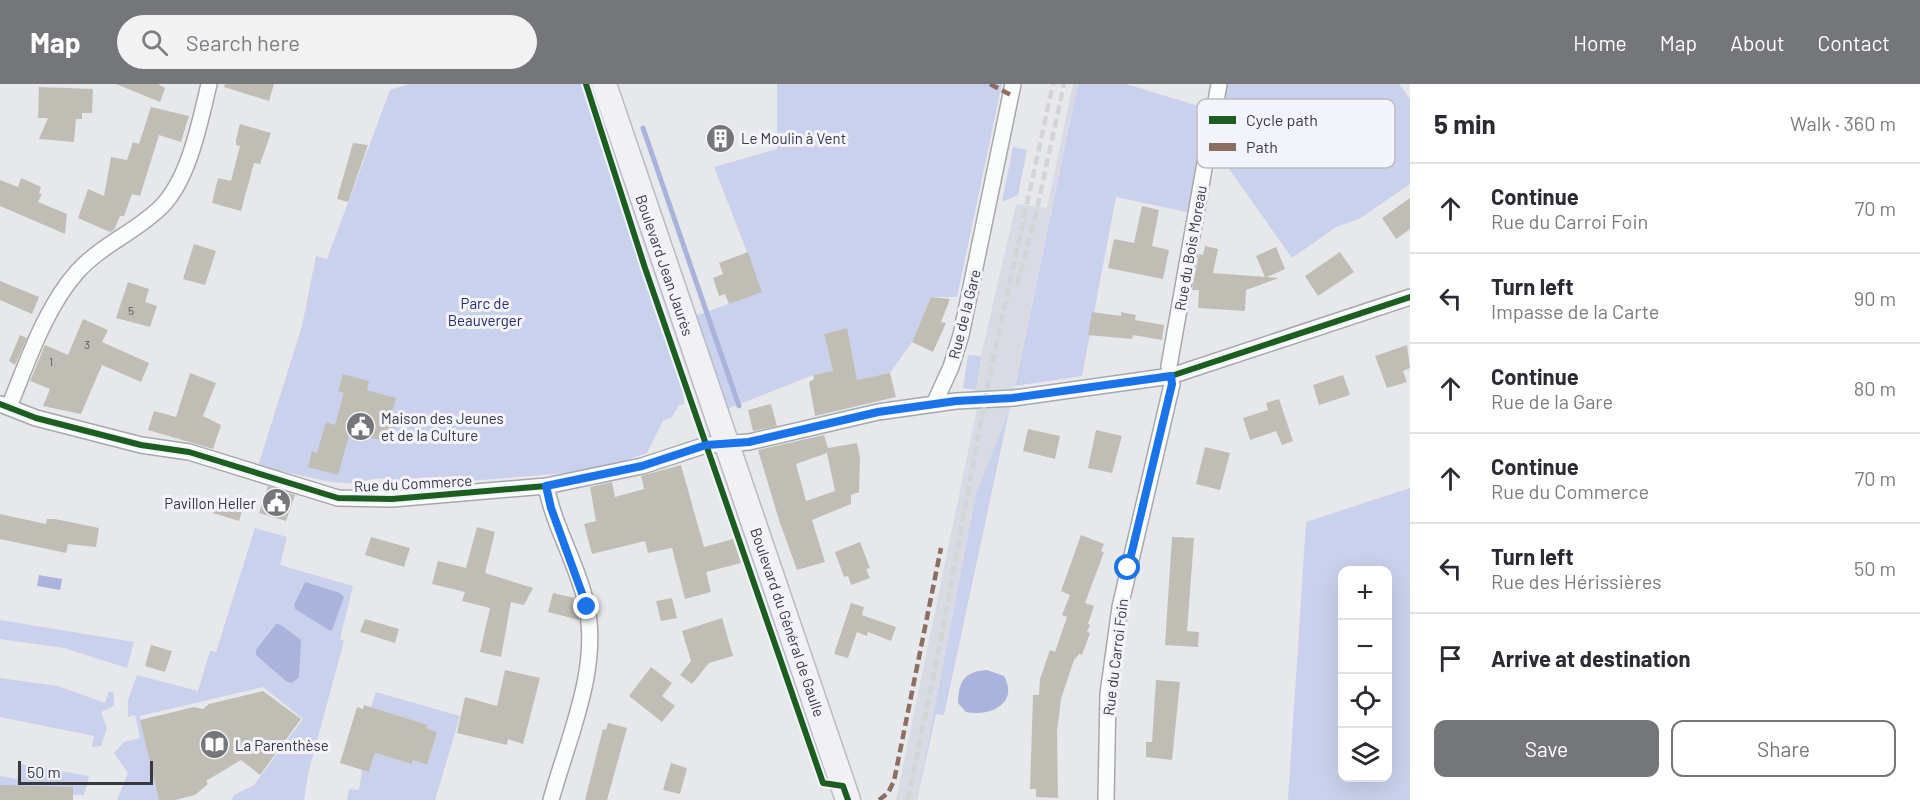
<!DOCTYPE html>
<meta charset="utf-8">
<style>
:root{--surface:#fff;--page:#f2f2f3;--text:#2b2b33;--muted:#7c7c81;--line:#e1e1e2;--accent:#75767a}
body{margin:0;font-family:Barlow,sans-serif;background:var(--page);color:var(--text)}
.controls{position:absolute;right:18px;bottom:18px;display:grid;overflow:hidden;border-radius:12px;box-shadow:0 6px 24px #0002}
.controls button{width:54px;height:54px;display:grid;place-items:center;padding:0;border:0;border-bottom:2px solid var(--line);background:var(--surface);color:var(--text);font:30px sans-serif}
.scale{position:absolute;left:18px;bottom:15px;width:135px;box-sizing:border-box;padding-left:6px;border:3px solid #38393c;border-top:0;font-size:16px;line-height:21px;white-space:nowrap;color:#38393c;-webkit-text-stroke:4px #f3f4fb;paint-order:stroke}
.stop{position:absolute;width:18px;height:18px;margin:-14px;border:4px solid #1a73e8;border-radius:50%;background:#fff}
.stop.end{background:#1a73e8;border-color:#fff;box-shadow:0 2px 6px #0008}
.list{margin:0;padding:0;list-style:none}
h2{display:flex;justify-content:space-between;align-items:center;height:78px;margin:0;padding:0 24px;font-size:26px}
h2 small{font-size:20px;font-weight:400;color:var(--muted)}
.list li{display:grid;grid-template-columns:39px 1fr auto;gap:18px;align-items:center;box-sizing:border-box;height:90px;padding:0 24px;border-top:2px solid var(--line)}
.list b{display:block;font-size:22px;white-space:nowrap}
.list p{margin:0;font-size:20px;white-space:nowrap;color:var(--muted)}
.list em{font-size:20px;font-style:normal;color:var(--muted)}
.actions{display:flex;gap:12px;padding:18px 24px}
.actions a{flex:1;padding:14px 0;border:2px solid var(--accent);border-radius:12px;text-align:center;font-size:21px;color:var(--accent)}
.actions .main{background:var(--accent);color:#fff}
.icon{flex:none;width:33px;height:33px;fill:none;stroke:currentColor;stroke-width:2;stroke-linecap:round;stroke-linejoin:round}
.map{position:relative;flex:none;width:1410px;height:716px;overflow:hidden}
header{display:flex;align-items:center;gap:36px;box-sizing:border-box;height:84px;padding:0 30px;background:var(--accent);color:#fff}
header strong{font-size:28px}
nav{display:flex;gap:33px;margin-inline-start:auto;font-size:21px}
.search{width:420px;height:54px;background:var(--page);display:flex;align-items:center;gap:15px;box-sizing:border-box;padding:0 21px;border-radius:33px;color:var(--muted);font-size:22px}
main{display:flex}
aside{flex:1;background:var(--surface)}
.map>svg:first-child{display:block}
.built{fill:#d8dbe4}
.green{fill:#cad1ec;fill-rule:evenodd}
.water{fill:#aab3dc}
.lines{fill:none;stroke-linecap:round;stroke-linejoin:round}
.stream{stroke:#aab3dc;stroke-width:5}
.building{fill:#c0beb4;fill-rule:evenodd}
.minor-casing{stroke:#a7a8ab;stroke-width:18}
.primary-casing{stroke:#b9bbc4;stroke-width:27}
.minor{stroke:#fbfcfc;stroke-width:15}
.primary{stroke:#f0f0f5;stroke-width:24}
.rail{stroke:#d3d4d5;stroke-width:4.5;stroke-dasharray:9 4.5;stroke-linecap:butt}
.quiet{stroke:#8d6e63;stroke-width:4.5;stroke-dasharray:9 4.5;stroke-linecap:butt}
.cycleway-casing{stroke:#f3f4fb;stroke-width:10}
.cycleway{stroke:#1b5e20;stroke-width:6}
.route{stroke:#1a73e8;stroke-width:8}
.labels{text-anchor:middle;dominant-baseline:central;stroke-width:6;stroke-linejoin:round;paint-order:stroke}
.number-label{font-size:12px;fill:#5a5a5a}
.poi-label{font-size:15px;fill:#38393c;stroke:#f3f4fb;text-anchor:start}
.street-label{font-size:15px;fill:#38393c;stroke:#f3f4fb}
.park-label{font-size:15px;fill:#272d70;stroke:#f3f4fb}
.key{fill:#f3f4fb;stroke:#bbbcc2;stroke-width:1.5}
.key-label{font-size:16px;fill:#38393c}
</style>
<header>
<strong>Map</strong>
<div class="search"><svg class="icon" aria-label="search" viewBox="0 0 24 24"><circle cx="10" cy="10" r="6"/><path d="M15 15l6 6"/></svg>Search here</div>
<nav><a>Home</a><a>Map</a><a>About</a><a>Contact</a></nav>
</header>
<main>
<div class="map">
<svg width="1410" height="716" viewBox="0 0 1410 716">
<rect width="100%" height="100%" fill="#e7e8ec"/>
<path class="built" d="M1073 0H1078L1010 323 976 410 917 716H896L976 329 974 307 981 272 1016 120 1047 124Z"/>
<path class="green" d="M409 0H581C599 53 617 105 636 157 656 210 682 263 684 320L679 321 672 333 663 337 647 369 595 387 391 403 388 394 371 395 364 400 331 398 258 382 302 242 316 172 327 175 390 6Z
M777 0H1002L957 213H931L912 258 890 289 854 297 855 284 846 244 824 250 833 287 813 291 717 329 684 236 753 211 750 202 759 199 714 83 777 65Z
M1078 0H1126L1212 26 1219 0H1399L1410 15V100L1359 135 1336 143 1292 174 1208 55 1196 130 1116 113 1082 292 1015 302Z
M1013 63 1027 66 1018 111 1002 118Z
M968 271 981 272 976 306 963 304Z
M1010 323 944 631 936 630 917 716 976 410Z
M1410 404V716H1288L1306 438ZM1342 487H1388V694H1342Z
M255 444 287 453 280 481 353 502 340 555 344 557 308 690 304 716H231L234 711 254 701 303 635 263 603 140 632 159 716H117L128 689 114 669 124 658 140 654 135 631 128 633V616L137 591 198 607 210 567 216 568Z
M0 536 134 558 127 584 64 564 0 555Z
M0 594 58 602 105 619 109 607 114 609V622L101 628 107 644 101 662 92 663 94 652 0 633Z
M376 608 460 632 435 716H347L349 705 359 706 362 686 369 688 375 669 412 680 413 676 424 680 437 648 426 644 427 641 371 623Z
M20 680 89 692 84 711 53 710 0 701V692L17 695Z"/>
<path class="water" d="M39 491 62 495 60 506 37 502Z
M305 498 340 509 344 513 332 546H329L295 525 294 521Z
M276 540 281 541 301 556 299 593 292 599 287 598 256 571V566Z
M987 586 1004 592C1019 619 991 633 966 628L958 619C959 596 964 588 987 586Z"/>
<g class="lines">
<path class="stream" d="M643 44 739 322"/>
</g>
<path class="building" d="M116 0H158L165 4 160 18Z
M225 0H274L269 17 224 3Z
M39 3 93 5 92 29H82V35H76L74 58 39 55 48 34H38Z
M151 23 189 32 181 58 159 51 140 112 132 110 124 132H120L114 146 110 148 78 134 88 105 104 112 111 73 127 76 133 58 139 60Z
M240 40 271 49 260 80 254 79 241 127 212 119 218 94 231 97 240 62 236 61V56Z
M712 45H733V60L712 61 707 52Z
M353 59 368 61 348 118 337 115Z
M21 94 41 103 39 109 42 110 38 118 67 130 65 150 0 122V96L18 103Z
M1410 114V145L1396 155 1382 134Z
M1142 122 1159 126 1152 162 1169 166 1163 195 1108 184 1114 155 1134 159Z
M194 160 216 167 205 201 183 195Z
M1205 162 1218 165 1213 189 1265 193 1256 172 1276 163 1285 185 1267 193 1279 194 1246 206 1245 227 1198 224 1199 206H1192L1199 170 1203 171Z
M748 168 762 208 729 220 725 210 719 212 713 194 723 190 719 179Z
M1340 168 1354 188 1318 212 1305 192Z
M0 197 39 213 32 230 0 216Z
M128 198 149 205 145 218 157 222 150 243 116 234Z
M931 213 950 215 941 238 946 239 933 268 912 258Z
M1092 228 1121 232V228L1136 231 1135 236 1164 241 1162 256 1133 251 1132 255 1088 251Z
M83 235 108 246 102 258 149 279 141 298 102 281 81 330 43 322 50 305 30 297 45 261 68 271Z
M847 244 857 296 890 289 896 313 815 332 809 298 814 295 813 291 833 287 824 250Z
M20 251 27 254 15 281 9 277Z
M1407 261 1410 284 1403 287 1407 298 1387 304 1375 272Z
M190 289 216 299 203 332 221 341 213 365 148 346 154 327 176 333Z
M343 290 369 297 367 306 396 314 392 328 399 330 394 346 388 345 384 357 356 350 355 352 349 351 338 391 308 383 312 367 317 369 326 338 335 341 344 309 338 307Z
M1343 291 1350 311 1319 321 1313 301Z
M1279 315 1293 357 1282 361 1276 347 1250 356 1243 334 1268 326 1266 319Z
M771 320 777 342 753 347 748 326Z
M1028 345 1060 352 1055 375 1023 367Z
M1096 346 1122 352 1112 389 1088 384Z
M824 351 828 364 857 359 860 374 859 408 851 411V420L812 436 825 478 797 486 779 436 758 366ZM827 369 835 407 806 417 796 380Z
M1205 363 1230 369 1220 406 1196 400Z
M681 381 704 463 733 455 741 479 706 488 711 508 685 515 672 464 648 469 645 457 592 470 584 440 596 437 590 403 612 398 615 413 644 405 641 392Z
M268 402 295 411 286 437 259 429Z
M218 412 244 420 239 437 213 429Z
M0 430 46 440 47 435H55L99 444 96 463 68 460 66 469 0 455Z
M477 443 495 448 485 489 533 504 524 521 511 518 501 573 480 568 490 524 462 517 465 508 432 500 438 477 466 484Z
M1081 451 1104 460 1101 467 1104 468 1085 519 1094 522 1088 540 1090 541 1087 548 1090 549 1082 571 1079 570 1074 576 1061 615 1057 647 1058 714 1036 713V705H1030L1033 611H1039L1040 595 1050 566 1055 568 1067 533 1062 531 1070 511 1061 507Z
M371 453 410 464 404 483 365 471Z
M1172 453 1194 454 1187 547 1199 548 1198 563 1165 561Z
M860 458 870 484 866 485 870 494 851 501 848 492 844 493 835 468Z
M553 509 575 514 579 536 548 528Z
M672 514 677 534 661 537 656 517Z
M851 519 864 523 862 531 896 543 891 557 868 548 867 552 857 548 848 574 834 570Z
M722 534 733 572 709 579 692 600 680 591 691 577 682 547Z
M365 535 399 545 395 559 360 548Z
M151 561 172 567 165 588 145 582Z
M651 583 672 599 662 612 675 622 662 638 629 612Z
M505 586 540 594 523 660 508 655 507 661 457 649 465 613 497 622Z
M1156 596 1180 598 1172 676 1146 673V658H1152Z
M263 607 301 635 260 691 241 676 206 697 208 700 195 711 175 716H159L140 636 194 623 203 625 209 620Z
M364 621 428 641 426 644 437 648 427 681 413 676 412 680 375 669 369 688 340 679 357 623 363 625Z
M608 639 627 644 607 716H585L603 645 606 646Z
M671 679 687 684 680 710 663 706Z
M0 701 73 703V716H0Z"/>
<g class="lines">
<defs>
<path id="minor" d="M0 320 36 334 141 361 189 368 338 414 392 415 546 402 642 382 706 361 749 358 878 328 956 317 1014 314 1171 292 1410 213
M934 320 951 283 961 251 1013 0
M9 323C27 279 45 224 77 188 101 161 136 148 161 123 189 95 200 38 209 0
M546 402C554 443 577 479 586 519 601 584 568 654 551 716
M1106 716 1108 610 1120 523 1172 300 1169 282 1219 0"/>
<path id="primary" d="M604 0 848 716"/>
</defs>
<use href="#minor" class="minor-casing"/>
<use href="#primary" class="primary-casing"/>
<use href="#minor" class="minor"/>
<use href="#primary" class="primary"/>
<path class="rail" d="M1017 201 1035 134 1064 0
M908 716 941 555 988 299 1053 0"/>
<path class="quiet" d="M990 0 1011 11
M879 716 888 709 894 697 941 464"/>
<defs>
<path id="cycleway" d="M586 0 645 184 823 699 843 702 848 716
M0 320 36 334 141 361 189 368 338 414 392 415 546 402 642 382 706 361 749 358 878 328 956 317 1014 314 1171 292 1410 213"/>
</defs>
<use href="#cycleway" class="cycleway-casing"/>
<use href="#cycleway" class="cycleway"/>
</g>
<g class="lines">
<path class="route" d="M587 523 551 424 546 402 642 382 706 361 749 358 878 328 956 317 1012 314 1171 292 1172 300 1128 484"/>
</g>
<defs>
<symbol id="building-disc" viewBox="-11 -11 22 22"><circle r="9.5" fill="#75767a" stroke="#f3f4fb"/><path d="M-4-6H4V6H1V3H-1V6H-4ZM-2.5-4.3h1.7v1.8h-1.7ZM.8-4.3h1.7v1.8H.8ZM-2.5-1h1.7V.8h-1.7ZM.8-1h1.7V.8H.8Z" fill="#fff"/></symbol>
<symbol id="civic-disc" viewBox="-11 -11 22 22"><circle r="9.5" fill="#75767a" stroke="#f3f4fb"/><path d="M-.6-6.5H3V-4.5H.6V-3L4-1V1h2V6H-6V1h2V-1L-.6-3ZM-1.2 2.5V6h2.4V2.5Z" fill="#fff"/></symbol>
<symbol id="library-disc" viewBox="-11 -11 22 22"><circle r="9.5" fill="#75767a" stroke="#f3f4fb"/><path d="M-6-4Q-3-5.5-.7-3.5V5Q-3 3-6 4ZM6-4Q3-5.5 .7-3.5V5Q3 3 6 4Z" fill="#fff"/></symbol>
</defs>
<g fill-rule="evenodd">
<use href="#building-disc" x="704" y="38" width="33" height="33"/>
<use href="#civic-disc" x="344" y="326" width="33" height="33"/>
<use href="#civic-disc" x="260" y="402" width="33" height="33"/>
<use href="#library-disc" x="198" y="644" width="33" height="33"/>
</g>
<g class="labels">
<g class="number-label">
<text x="131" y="226">5</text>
<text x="87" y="260">3</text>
<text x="51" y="277">1</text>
</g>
<g class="poi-label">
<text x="741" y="54">Le Moulin à Vent</text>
<text x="381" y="334">Maison des Jeunes<tspan x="381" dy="17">et de la Culture</tspan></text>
<text x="256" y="419" text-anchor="end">Pavillon Heller</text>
<text x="235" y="661">La Parenthèse</text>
</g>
<g class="street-label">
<text transform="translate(1190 164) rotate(-80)">Rue du Bois Moreau</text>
<text transform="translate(665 181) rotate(71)">Boulevard Jean Jaurès</text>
<text transform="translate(964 230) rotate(-76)">Rue de la Gare</text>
<text transform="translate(413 399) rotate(-3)">Rue du Commerce</text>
<text transform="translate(788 538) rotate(71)">Boulevard du Général de Gaulle</text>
<text transform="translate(1115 573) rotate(-83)">Rue du Carroi Foin</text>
</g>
<g class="park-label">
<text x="485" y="219">Parc de<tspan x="485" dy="17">Beauverger</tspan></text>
</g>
</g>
<rect x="1197" y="15" width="198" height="69" rx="9" class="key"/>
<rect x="1209" y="32" width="27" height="8" fill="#1b5e20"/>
<rect x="1209" y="59" width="27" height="8" fill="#8d6e63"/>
<g class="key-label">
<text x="1246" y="42">Cycle path</text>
<text x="1246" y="69">Path</text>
</g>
</svg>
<div class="controls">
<button>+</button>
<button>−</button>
<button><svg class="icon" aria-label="locate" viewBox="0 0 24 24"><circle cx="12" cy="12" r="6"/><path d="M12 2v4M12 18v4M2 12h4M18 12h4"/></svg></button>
<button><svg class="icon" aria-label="layers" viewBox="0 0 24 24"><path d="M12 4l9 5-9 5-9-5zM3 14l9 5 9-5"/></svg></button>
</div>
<div class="scale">50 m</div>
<div class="stop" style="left:1128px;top:484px"></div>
<div class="stop end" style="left:587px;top:523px"></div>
</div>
<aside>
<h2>5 min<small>Walk · 360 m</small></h2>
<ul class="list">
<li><svg class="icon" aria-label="ahead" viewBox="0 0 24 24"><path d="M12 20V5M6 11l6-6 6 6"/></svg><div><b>Continue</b><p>Rue du Carroi Foin</p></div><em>70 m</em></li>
<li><svg class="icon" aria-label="left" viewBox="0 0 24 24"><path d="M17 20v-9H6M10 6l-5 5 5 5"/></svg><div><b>Turn left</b><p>Impasse de la Carte</p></div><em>90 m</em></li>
<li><svg class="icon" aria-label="ahead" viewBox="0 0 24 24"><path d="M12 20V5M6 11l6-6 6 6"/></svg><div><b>Continue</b><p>Rue de la Gare</p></div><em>80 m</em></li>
<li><svg class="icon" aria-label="ahead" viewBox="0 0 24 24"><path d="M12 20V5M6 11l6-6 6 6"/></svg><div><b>Continue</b><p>Rue du Commerce</p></div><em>70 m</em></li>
<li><svg class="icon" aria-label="left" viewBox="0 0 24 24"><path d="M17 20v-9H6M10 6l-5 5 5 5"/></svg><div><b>Turn left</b><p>Rue des Hérissières</p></div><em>50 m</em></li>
<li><svg class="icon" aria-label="arrive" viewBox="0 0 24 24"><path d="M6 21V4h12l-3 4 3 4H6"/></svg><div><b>Arrive at destination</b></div></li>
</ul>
<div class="actions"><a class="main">Save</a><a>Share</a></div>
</aside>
</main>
